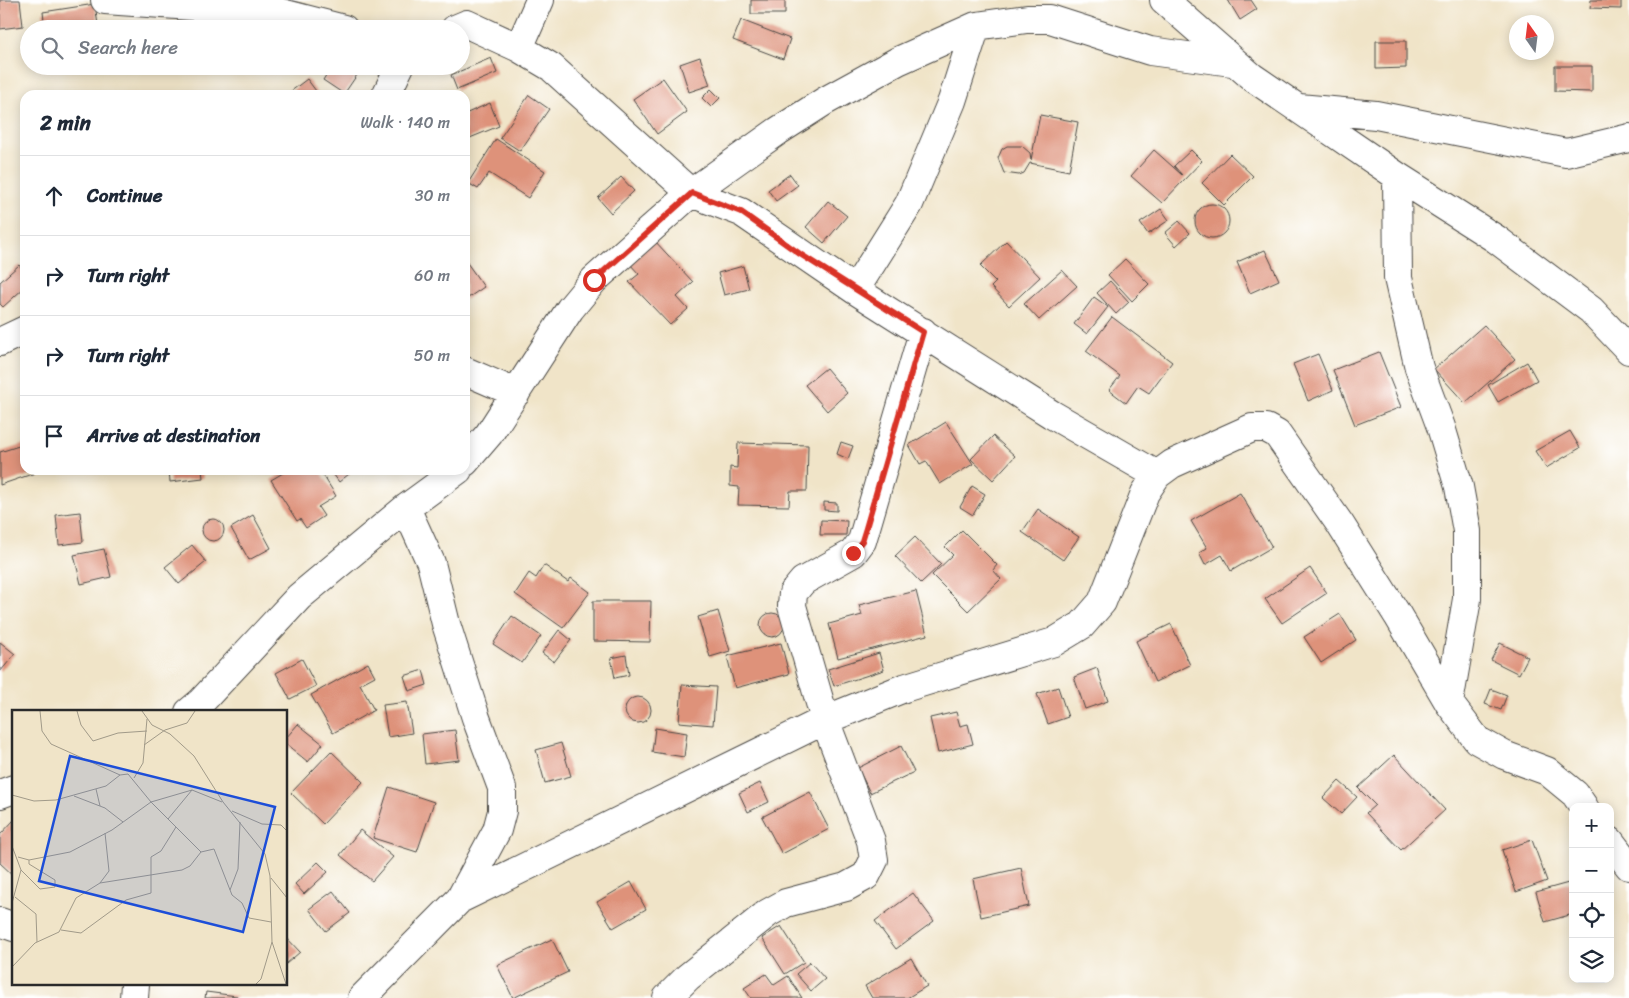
<!DOCTYPE html>
<meta charset="utf-8">
<style>
:root{--surface:#fff;--page:#f6f6f7;--text:#1f2937;--muted:#747a83;--line:#e0e1e3}
body{margin:0;font-family:Sriracha,sans-serif;background:var(--page);color:var(--text)}
.controls{position:absolute;right:15px;bottom:15px;display:grid;overflow:hidden;border-radius:10px;box-shadow:0 2px 12px #0003}
.controls button{width:45px;height:45px;display:grid;place-items:center;padding:0;border:0;border-bottom:1px solid var(--line);background:var(--surface);color:var(--text);font:25px sans-serif}
.compass{position:absolute;left:1509px;top:15px;width:45px;height:45px;border-radius:50%;background:var(--surface);box-shadow:0 2px 12px #0003;rotate:346deg}
.stop{position:absolute;width:15px;height:15px;margin:-11px;border:4px solid #d93025;border-radius:50%;background:#fff}
.stop.end{background:#d93025;border-color:#fff;box-shadow:0 1px 5px #0008}
.list{margin:0;padding:0;list-style:none}
h2{display:flex;justify-content:space-between;align-items:center;height:65px;margin:0;padding:0 20px;font-size:21px}
h2 small{font-size:16px;font-weight:400;color:var(--muted)}
.list li{display:grid;grid-template-columns:32px 1fr auto;gap:15px;align-items:center;box-sizing:border-box;height:80px;padding:0 20px;border-top:1px solid var(--line)}
.list b{display:block;font-size:19px;white-space:nowrap}
.list em{font-size:16px;font-style:normal;color:var(--muted)}
.icon{flex:none;width:28px;height:28px;fill:none;stroke:currentColor;stroke-width:2;stroke-linecap:round;stroke-linejoin:round}
.map{position:relative;flex:none;width:1629px;height:998px;overflow:hidden}
.search{position:absolute;background:var(--surface);box-shadow:0 2px 12px #0003;left:20px;top:20px;width:450px;height:55px;display:flex;align-items:center;gap:12px;box-sizing:border-box;padding:0 18px;border-radius:28px;color:var(--muted);font-size:19px}
.panel{position:absolute;background:var(--surface);box-shadow:0 2px 12px #0003;left:20px;top:90px;width:450px;height:385px;border-radius:15px}
.map>svg:first-child{display:block}
.building{fill:#de927a}
.lines{fill:none;stroke-linecap:round;stroke-linejoin:round}
.minor-casing{stroke:#494743;stroke-width:30}
.minor{stroke:#fff;stroke-width:28}
.route{stroke:#d93025;stroke-width:6}
.inset-road{fill:none;stroke:#a19a89;stroke-width:1}
.view{fill:#1d4ed8;fill-opacity:0.15;stroke:#1d4ed8;stroke-width:2.5}
.inset-edge{fill:none;stroke:#2b2b2b;stroke-width:2.5}
</style>
<div class="map">
<svg width="1629" height="998" viewBox="0 0 1629 998">
<rect width="100%" height="100%" fill="#fff"/>
<filter id="ink" filterUnits="userSpaceOnUse"><feTurbulence type="fractalNoise" baseFrequency=".02" numOctaves="2"/><feDisplacementMap in="SourceGraphic" scale="10" xChannelSelector="R" yChannelSelector="G"/><feConvolveMatrix kernelMatrix="1 2 1 2 8 2 1 2 1" color-interpolation-filters="sRGB"/></filter>
<filter id="wash" filterUnits="userSpaceOnUse"><feTurbulence type="fractalNoise" baseFrequency=".0096" numOctaves="4" result="noise"/><feDisplacementMap in="SourceGraphic" scale="20" xChannelSelector="R" yChannelSelector="G"/><feGaussianBlur stdDeviation="1.12" result="paint"/><feColorMatrix in="noise" values="0 0 0 0 0 0 0 0 0 0 0 0 0 0 0 0 0 1.4 0 .05"/><feComposite in="paint" operator="in"/></filter>
<g filter="url(#wash)">
<rect width="100%" height="100%" fill="#f0e4c8"/>
<g id="blocks">
<path class="building" d="M0 0H20L23 26 0 29Z
M751 0H785V14H751Z
M1228 0H1251L1257 9 1240 20Z
M1591 0H1621V9L1590 8Z
M95 4 98 25 72 29H45L43 12Z
M741 20 790 39 783 59 733 40Z
M1376 41H1406V68L1376 69Z
M700 57 710 85 689 92 680 64Z
M491 58 497 73 457 90 451 75Z
M332 66H357L361 69 344 94 323 80Z
M1555 66H1592V92L1555 91Z
M663 78 687 112 657 134 633 99Z
M307 79 319 95H286Z
M711 89 720 98 711 107 702 98Z
M529 95 549 109 520 151 500 138Z
M490 103 499 126 465 140V114Z
M1040 115 1078 122 1069 171 1030 163 1024 173 1019 175 1004 173 998 158 1002 149 1007 146H1022L1030 153 1031 160Z
M496 139 545 171 528 198 489 173 478 189 468 183Z
M1154 150 1182 175 1174 166 1191 150 1202 161 1162 203 1131 176Z
M1230 154 1253 176 1224 205 1202 183Z
M790 174 798 185 776 201 768 190Z
M621 177 634 191 611 213 598 198Z
M828 201 847 216 824 243 806 227Z
M1195 221a17 17 0 1 1 34 0a17 17 0 1 1-34 0Z
M1161 209 1169 220 1148 234 1140 223Z
M1179 221 1190 233 1176 246 1165 233Z
M654 240 693 282 677 297 688 309 670 325 629 282 639 274 629 263Z
M1006 241 1040 277 1009 306 991 287 996 282 980 266Z
M1265 250 1279 280 1250 293 1237 262Z
M1125 259 1149 284 1132 301 1108 275Z
M465 260 484 287 465 300Z
M19 265 25 272V287L3 307 0 304V282Z
M743 266 749 289 724 295 718 273Z
M1062 270 1077 286 1039 320 1024 304Z
M1110 281 1129 302 1116 314 1097 293Z
M1094 297 1108 307 1087 334 1074 324Z
M1112 317 1172 362 1149 393 1138 386 1126 403 1109 390 1120 376 1086 351Z
M1484 325 1515 359 1465 403 1434 369Z
M1379 352 1401 407 1355 425 1333 370Z
M1318 354 1333 390 1308 401 1293 364Z
M1527 362 1537 380 1498 402 1488 385Z
M826 368 847 393 827 411 805 385Z
M946 422 973 464 940 484 926 461 920 464 909 445Z
M1570 431 1580 448 1546 468 1535 451Z
M993 436 1015 456 993 480 971 459Z
M841 442 853 446 848 459 837 454Z
M738 443 808 445 807 491H790L789 506 738 505 739 487 730 486V467L737 468Z
M25 444V470H34L35 473 0 485V452Z
M169 470H202L203 478 170 482Z
M288 470H320L336 496 318 507 324 516 306 528 300 519 297 521 271 480Z
M327 470H354L339 482 331 471 329 473Z
M972 486 985 494 973 515 960 507Z
M1240 493 1272 547 1231 571 1222 555 1205 565 1199 553 1207 548 1191 521Z
M824 502 837 503V511L824 510Z
M1038 509 1079 537 1063 560 1022 532Z
M80 512 83 542 59 545 56 515Z
M253 515 271 548 249 560 231 528Z
M202 530a11 11 0 1 1 22 0a11 11 0 1 1-22 0Z
M821 520 847 521 846 535H820Z
M962 530 997 565 993 570 1001 579 968 611 932 575 953 555 945 547Z
M915 537 941 564 921 583 895 556Z
M192 545 206 562 179 584 165 567Z
M104 549 111 577 81 584 74 555Z
M544 565 568 582 571 578 590 592 563 628 515 594 529 573 536 578Z
M1310 568 1327 593 1282 623 1265 599Z
M916 591 927 635 838 658 829 624 862 615 859 605Z
M593 601H651L650 642 593 641Z
M718 611 730 651 710 657 698 617Z
M760 625a12 12 0 1 1 24 0a12 12 0 1 1-24 0Z
M1340 614 1356 640 1321 663 1304 637Z
M512 616 541 636 522 663 493 644Z
M1171 624 1190 665 1155 682 1136 641Z
M559 630 571 640 554 662 542 653Z
M0 642 15 654 0 672Z
M781 643 789 674 735 688 727 656Z
M1500 643 1528 657 1519 674 1491 660Z
M879 653 884 670 834 686 828 669Z
M626 655 629 675 615 678 611 658Z
M302 659 316 686 290 699 276 673Z
M368 663 375 676 360 684 374 710 333 733 311 695Z
M1097 668 1108 701 1085 709 1074 677Z
M423 670 427 685 409 691 404 676Z
M682 685 716 687 713 725 679 722Z
M1058 687 1068 717 1048 724 1037 694Z
M1491 689 1507 695 1501 710 1485 704Z
M625 710a13 13 0 1 1 26 0a13 13 0 1 1-26 0Z
M407 702 412 733 388 737 383 705Z
M956 712 960 726 968 724 973 744 938 753 930 718Z
M298 724 323 744 308 762 286 744V738Z
M655 728 687 733 684 757 652 752Z
M455 730 459 760 425 764 422 734Z
M561 743 571 776 545 783 536 750Z
M901 746 914 772 870 793 858 768Z
M331 751 363 782 323 824 291 793Z
M1394 755 1445 810 1401 850 1366 813 1375 805 1358 788Z
M1339 781 1357 797 1341 814 1323 798Z
M760 783 769 802 748 812 739 793Z
M389 787 434 802 417 852 373 838Z
M810 792 829 829 782 854 762 817Z
M14 820V876L0 863V835Z
M360 830 393 857 372 881 340 855Z
M1532 840 1547 881 1516 892 1502 850Z
M318 862 328 872 304 894 295 884Z
M1021 868 1029 906 981 917 973 879Z
M631 882 646 909 613 928 597 902Z
M1572 882 1573 914 1545 922 1536 892Z
M333 891 350 913 326 931 309 909Z
M913 893 934 921 896 949 875 921Z
M781 926 804 962 785 974 762 938Z
M286 937 300 952 286 964Z
M552 939 568 972 513 998 497 965Z
M911 958 927 986 907 998H872L865 986Z
M810 962 825 979 811 991 796 974Z
M766 974 774 985 788 976 802 998H751L744 988Z
M206 992 237 996V998H205Z"/>
</g>
</g>
<g filter="url(#ink)">
<use href="#blocks" fill-opacity="0" stroke="#494743" stroke-width="1"/>
<g class="lines">
<defs>
<path id="minor" d="M105 0 278 12 344 29
M1164 0 1252 77 1397 176 1496 239 1591 310 1629 350
M455 29 467 24 519 48 551 67 691 193 594 280 570 309 489 434 465 462
M519 48 540 0
M386 95 400 66
M1299 108 1376 115 1566 153 1629 138
M1397 176 1398 278 1419 368 1441 427 1459 487 1467 531V599L1449 703
M855 290 909 204 952 101 976 26
M0 342 25 330
M465 371 516 393
M1157 475 1051 414 855 290 741 212 691 193 778 131 825 101 898 61 976 26 1027 19H1050L1150 51 1232 62
M406 508 431 563 446 624 476 718 502 788V811L497 830 460 899
M189 712 201 702 299 597 406 508 458 470
M0 794 14 789
M1610 841 1629 866
M0 922 14 927
M134 998 135 984
M362 998 460 899 825 720 904 688 1054 642 1082 625 1102 602 1145 493 1157 475 1172 464 1252 428H1266L1277 434 1340 524 1398 616 1449 703 1477 740 1504 755 1547 771 1575 794 1584 807
M667 998 688 977 768 913 786 903 846 887 866 876 874 860 871 841 825 720 792 606 793 593 803 581 853 553 862 541 923 332"/>
</defs>
<use href="#minor" class="minor-casing"/>
<use href="#minor" class="minor"/>
</g>
</g>
<g class="lines" filter="url(#ink)">
<path class="route" d="M594 280 692 193 741 212 800 254 923 332 866 528 862 541 853 553"/>
</g>
<g transform="translate(12 710)">
<rect width="275" height="275" fill="#f0e4c8"/>
<path class="inset-road" d="M28 1 30 21 39 34 108 65M65 1 69 15 81 31 106 23 135 21M130 1 140 15 158 24 182 46 211 92 253 144 258 166 260 232 274 274M132 35 153 20 175 13 183 1M122 68 131 53 135 9M84 79 88 96M0 85 22 91 44 90 94 76 108 65 116 64 139 92 100 120 58 142 17 150 6 147M62 86 93 98 111 112M220 101 250 114 269 115 275 121M156 109 180 80M0 136 9 160 0 193M189 142 139 92 180 80 210 92M9 160 28 179 43 177V170L17 154V150M259 168 275 188M88 173 97 161 93 123M218 180 226 159 228 112M3 187 24 204 25 232M49 220 69 223 114 190 139 183V147L149 141 164 117M0 257 23 233 47 222 64 188 88 173 170 160 178 156 189 142 202 139 220 185 230 193 237 208 259 212M244 274 249 269 260 232"/>
<path class="view" d="M58 46 263 97 231 222 27 171Z"/>
<rect width="275" height="275" class="inset-edge"/>
</g>
</svg>
<div class="controls">
<button>+</button>
<button>−</button>
<button><svg class="icon" aria-label="locate" viewBox="0 0 24 24"><circle cx="12" cy="12" r="6"/><path d="M12 2v4M12 18v4M2 12h4M18 12h4"/></svg></button>
<button><svg class="icon" aria-label="layers" viewBox="0 0 24 24"><path d="M12 4l9 5-9 5-9-5zM3 14l9 5 9-5"/></svg></button>
</div>
<svg class="compass" viewBox="-18 -18 36 36"><path d="M0-13l5 13h-10z" fill="#e53935"/><path d="M0 13l5-13h-10z" fill="#747a83"/></svg>
<div class="stop" style="left:594px;top:280px"></div>
<div class="stop end" style="left:853px;top:553px"></div>
<div class="search"><svg class="icon" aria-label="search" viewBox="0 0 24 24"><circle cx="10" cy="10" r="6"/><path d="M15 15l6 6"/></svg>Search here</div>
<section class="panel">
<h2>2 min<small>Walk · 140 m</small></h2>
<ul class="list">
<li><svg class="icon" aria-label="ahead" viewBox="0 0 24 24"><path d="M12 20V5M6 11l6-6 6 6"/></svg><div><b>Continue</b></div><em>30 m</em></li>
<li><svg class="icon" aria-label="right" viewBox="0 0 24 24"><path d="M7 20v-9h11M14 6l5 5-5 5"/></svg><div><b>Turn right</b></div><em>60 m</em></li>
<li><svg class="icon" aria-label="right" viewBox="0 0 24 24"><path d="M7 20v-9h11M14 6l5 5-5 5"/></svg><div><b>Turn right</b></div><em>50 m</em></li>
<li><svg class="icon" aria-label="arrive" viewBox="0 0 24 24"><path d="M6 21V4h12l-3 4 3 4H6"/></svg><div><b>Arrive at destination</b></div></li>
</ul>
</section>
</div>
